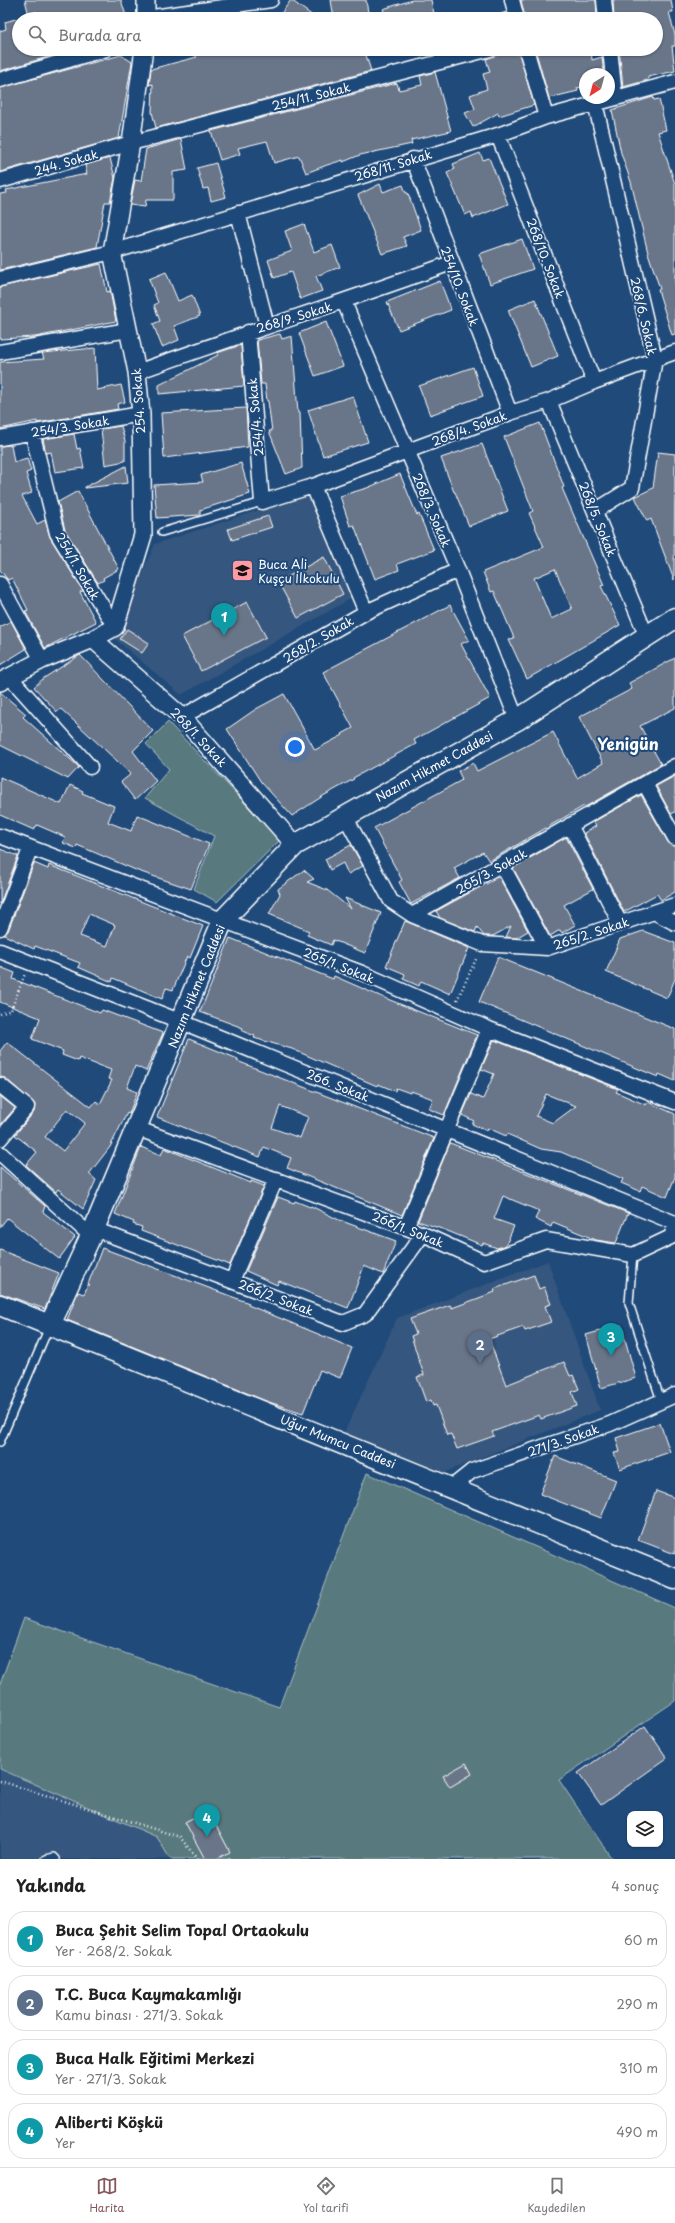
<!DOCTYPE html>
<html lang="tr">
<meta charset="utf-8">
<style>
:root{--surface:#fff;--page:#f2f2f2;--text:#222;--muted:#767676;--line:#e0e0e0;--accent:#85585c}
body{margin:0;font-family:"Playpen Sans",sans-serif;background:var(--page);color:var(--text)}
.controls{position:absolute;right:12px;bottom:12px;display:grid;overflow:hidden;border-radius:8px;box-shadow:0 1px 3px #0004}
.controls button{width:36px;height:36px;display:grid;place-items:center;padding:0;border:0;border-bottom:1px solid var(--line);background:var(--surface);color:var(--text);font:20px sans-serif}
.compass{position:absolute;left:579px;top:68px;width:36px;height:36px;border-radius:50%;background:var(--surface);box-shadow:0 1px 3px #0004;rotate:216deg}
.you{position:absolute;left:295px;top:747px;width:14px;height:14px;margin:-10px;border:3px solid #fff;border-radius:50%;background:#1a73e8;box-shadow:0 0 0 6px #1a73e833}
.badge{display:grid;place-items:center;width:26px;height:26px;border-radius:50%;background:var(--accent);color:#fff;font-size:13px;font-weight:700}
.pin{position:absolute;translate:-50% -33px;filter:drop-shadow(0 1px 2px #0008)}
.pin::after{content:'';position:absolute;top:21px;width:14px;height:12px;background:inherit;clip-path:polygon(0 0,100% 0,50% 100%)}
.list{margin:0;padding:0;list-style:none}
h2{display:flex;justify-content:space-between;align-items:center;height:52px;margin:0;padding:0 16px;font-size:17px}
h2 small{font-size:13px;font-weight:400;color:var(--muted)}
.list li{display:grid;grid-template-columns:26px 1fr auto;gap:12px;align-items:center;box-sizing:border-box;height:56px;margin:0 8px 8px;padding:0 8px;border:1px solid var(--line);border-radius:16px}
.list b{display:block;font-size:15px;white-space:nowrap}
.list p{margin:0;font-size:13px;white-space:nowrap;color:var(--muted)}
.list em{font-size:13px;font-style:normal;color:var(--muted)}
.icon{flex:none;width:22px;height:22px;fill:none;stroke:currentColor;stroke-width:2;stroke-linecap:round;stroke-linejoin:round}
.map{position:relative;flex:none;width:675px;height:1859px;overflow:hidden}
.search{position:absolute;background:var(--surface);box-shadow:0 1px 3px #0004;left:12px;right:12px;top:12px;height:44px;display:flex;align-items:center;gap:10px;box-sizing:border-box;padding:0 14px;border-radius:22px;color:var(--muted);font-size:15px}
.sheet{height:308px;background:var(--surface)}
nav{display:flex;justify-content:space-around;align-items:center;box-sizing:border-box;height:56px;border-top:1px solid var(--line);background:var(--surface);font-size:11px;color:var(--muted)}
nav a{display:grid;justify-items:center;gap:2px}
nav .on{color:var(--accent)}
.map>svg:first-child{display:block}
.built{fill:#35577e}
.green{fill:#587a7f;stroke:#acbcbf}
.building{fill:#697588;stroke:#fff;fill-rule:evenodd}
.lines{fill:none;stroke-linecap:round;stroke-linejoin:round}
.service-casing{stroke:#fff;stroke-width:10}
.minor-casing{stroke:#fff;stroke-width:17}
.tertiary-casing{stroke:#fff;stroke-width:20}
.secondary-casing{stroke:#fff;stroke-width:23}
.path{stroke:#fff;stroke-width:2.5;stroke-dasharray:1 3;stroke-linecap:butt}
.service{stroke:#1f4a7a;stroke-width:7}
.minor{stroke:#1f4a7a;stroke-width:14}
.tertiary{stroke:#1f4a7a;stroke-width:17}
.secondary{stroke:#1f4a7a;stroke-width:20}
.labels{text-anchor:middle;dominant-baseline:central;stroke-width:4;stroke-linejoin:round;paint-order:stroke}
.street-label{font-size:12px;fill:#fff;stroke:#1f4a7a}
.poi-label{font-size:12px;fill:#fff;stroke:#1f4a7a;text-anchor:start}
.district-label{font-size:16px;font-weight:bold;fill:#fff;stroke:#1f4a7a}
</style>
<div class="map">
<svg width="675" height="1859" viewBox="0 0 675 1859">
<rect width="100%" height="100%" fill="#1f4a7a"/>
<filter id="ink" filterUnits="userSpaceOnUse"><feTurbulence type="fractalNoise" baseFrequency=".025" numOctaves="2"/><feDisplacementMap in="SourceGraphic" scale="8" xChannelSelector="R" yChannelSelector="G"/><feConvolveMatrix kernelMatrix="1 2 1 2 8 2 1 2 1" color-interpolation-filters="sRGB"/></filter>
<g filter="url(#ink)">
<path class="built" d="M312 493 352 598 181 695 114 638 155 544Z
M548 1261 600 1410 443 1473 344 1433 397 1318Z
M0 1769 157 1837 170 1859H0Z"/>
<path class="green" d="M168 722 280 840 217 902 194 889 214 836 145 798 169 769 146 744Z
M367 1473 675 1608V1701L559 1780 612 1859H170L157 1837 0 1769V1684L24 1618 279 1707Z"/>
<path class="building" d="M25 0H121L127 19H30Z
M291 0 317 19H277Z
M331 0H366L369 19H334Z
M412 0H431L434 14 412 17 413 19H387L383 9Z
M521 0H596L597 19H525Z
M613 0H671L673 12H669L675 35V46H672L675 71 648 77V80L623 87 619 49H656V19H614Z
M246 12V19H227V15Z
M506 12 508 19H490V18Z
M19 18V49H68V51L0 71V31L6 29 5 22Z
M187 49H364L371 71 156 128 152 112 153 84 149 85 151 69 197 57Z
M513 49H518L534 105 499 116 498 113 473 127 465 113 475 109 470 95 487 89 483 74 490 72 486 59Z
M535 49H591L592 60 602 57 604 74H585V86L577 88 578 91 549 98Z
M121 55 132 62 119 138 0 172V88Z
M435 72 451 131 411 140 412 144 360 155 343 162V160L327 165 306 173 299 156 274 163 267 141 238 148 240 154 220 160 211 131 397 83 399 90 422 85 420 76Z
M653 97 654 100 659 99 666 130 658 132 675 184V334L672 335 658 290 660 289 648 253 631 182 621 153 612 110Z
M181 139 187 170 173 172V200H146L145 207 130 205 135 180 141 181 146 149Z
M480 153 483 160 489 158 508 204 473 218 471 212 465 215 447 173 455 169 453 164Z
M110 158 115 178 110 202H105L97 247 0 270V194L7 193 6 190 87 174 85 165Z
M216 163 226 197 211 201 208 188 203 189 197 168Z
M380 184 383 192 403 185 406 193H408L421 230 403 237 407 246 382 254 358 195Z
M304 224 314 252 332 245 340 267 316 276 322 291 300 299 291 272 274 278 268 260 292 251 285 231Z
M522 239 533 269 490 284 479 254Z
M101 264 107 292 110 291 116 321 35 337 0 339V287Z
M166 272 178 301 192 295 200 316 174 326 179 340 162 347 153 324 160 321 154 305 158 303 149 279Z
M440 281 451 310 399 330 387 302Z
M535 299 558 356 531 367 508 310Z
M326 322 343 366 315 376 299 333Z
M280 334 282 339 292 336 298 413H300L302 468 286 474 269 431H272L268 401H267L265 384H261L257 340Z
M241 345 244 386 159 394V385L218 355 217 353Z
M95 348 97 390 121 385 125 402 117 404 118 409 37 423V421L0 429V362L44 359 42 353Z
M473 367 483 396 430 415 419 386Z
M353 396 368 442 323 456 308 410Z
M246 408 248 447 164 458 161 413Z
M540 423 564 487 562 488 604 585 601 586 620 625 527 679 509 640 514 638 494 591 491 592 483 572 544 547 529 513 533 511 504 437ZM555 569 572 609 551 619 534 578Z
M121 426 125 441V461L105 465 101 429Z
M74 434 77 449 80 448 84 468 55 472 51 452 46 453 43 439Z
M482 444 508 511 469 526 455 492H454L441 458Z
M11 445 14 462 27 458 31 471 26 473 32 493 22 496 37 524 45 520 50 537 83 591 80 592 96 622 45 648 25 611 28 610 12 578 8 580 0 570V446Z
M658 452 675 454 674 580 651 519 647 521 635 497 653 488Z
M241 463 250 494 200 510V515L157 518 154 485 203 482 201 475Z
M126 466 128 483 85 488V487Z
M400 474 417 515 419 514 434 550 397 564 399 570 375 579 354 525 350 526 340 496 367 488Z
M78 491 119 569 103 578 104 580 98 583 65 530 58 502Z
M268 516 272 527 232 540 228 529Z
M324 557 343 594 298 618 278 582Z
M247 602 266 637 201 671 182 636Z
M450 605 469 640 461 644 490 698 414 740 416 744 353 778 354 779 323 796 292 816 261 782 227 729 256 709 284 694 315 750 343 735 342 734 353 728 323 672Z
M11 621 26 649 0 665V627Z
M127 629 149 643 142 653 120 639Z
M80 655 153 731 133 751 156 781 135 800 121 782 131 774 61 709 57 712 34 687 44 678Z
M675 658V708L640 726 661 764 585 807 584 806 489 861 483 852 454 868 460 878 411 904 399 882 402 880 374 828 460 781 462 779 458 771 473 763 477 771 553 732 577 778 603 763 579 717 632 689 629 683Z
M0 692 26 714 23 717 79 767 68 779 0 745Z
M675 776V812L671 814 656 786Z
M0 777 61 804 70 785 83 791 82 793 114 806 108 822 131 831 137 815 209 844 191 889 138 871 77 845 76 848 63 843 65 837 37 825 34 830 0 815Z
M641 795 668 842 675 847V892L661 900 657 894 624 912 584 833 596 826 593 822Z
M566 837 593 889 564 905 575 925 562 933 560 930 550 936 513 868Z
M351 845 363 866 348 874 343 863 330 870 325 859Z
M0 849 18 856 0 904Z
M34 863 48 869 49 865 203 926 190 958 187 956 173 990 166 988 162 999 113 978 112 982 78 967 80 963 35 946 34 949 4 935 8 931ZM89 914 115 925 107 946 80 936Z
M304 870 314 879 307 882 327 890 351 909 345 898 381 913 365 953 333 940 331 945 307 935 309 931 269 914 280 894 278 889Z
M499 877 528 931 516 938 506 937 511 926 493 936H484L477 927 475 932 440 918 436 911Z
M405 921 469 948 450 994 421 981 419 986 403 979 405 974 386 966Z
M643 931 675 943V979L667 998 606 972 620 939Z
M230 938 333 979 334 976 375 994 477 1035 444 1115 429 1109 433 1099 411 1091 410 1093 396 1088 395 1091 378 1084 377 1086 292 1049 254 1038 255 1036 242 1031 243 1028 200 1012Z
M498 957 675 1029V1081L659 1074 658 1077 479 1002Z
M0 967 15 973 13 979 100 1013 102 1010 163 1033 146 1071 135 1066 127 1088 137 1092 129 1114 127 1113 110 1147 89 1174 96 1180 83 1209 58 1189 56 1192 26 1165 37 1152 15 1135 34 1112 35 1104 5 1078 0 1077V1051L7 1042 91 1107 96 1101 100 1104 112 1080 108 1079 111 1070 79 1058 78 1061 62 1055 63 1051 32 1039 40 1018 0 1002ZM67 1109 85 1123 63 1151 45 1137Z
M189 1039 238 1059 237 1061 434 1138 402 1215 287 1168 291 1158 264 1147 260 1157 157 1117ZM280 1106 308 1117 300 1138 272 1128Z
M494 1040 618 1089 616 1092 646 1105 648 1102 675 1114V1177L667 1197 642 1186 640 1191 621 1183 623 1179 561 1152 541 1149 507 1134 506 1136 488 1128 487 1131 472 1124 474 1121 462 1115 471 1094 483 1099 494 1074 481 1069ZM546 1094 576 1106 553 1123 536 1116Z
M0 1096 15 1108 1 1124 0 1123Z
M450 1143 628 1213 616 1243 596 1240 553 1222 551 1227 535 1219 539 1211 503 1196 494 1219 514 1226 506 1245 497 1248 483 1243 482 1245 445 1230 418 1221Z
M141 1147 161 1155 164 1148 251 1183V1181L264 1186 230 1265 141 1231 142 1227 133 1224 134 1222 115 1214Z
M0 1167 45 1206 43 1212 75 1237 59 1259 7 1218 0 1227Z
M278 1197 294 1203 295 1201 310 1207 311 1206 339 1220 396 1241 383 1274 364 1266 348 1308 279 1281 277 1285 246 1271Z
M102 1248 249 1303 248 1305 352 1348 340 1378 320 1370 303 1413 266 1401 67 1320 78 1292 84 1294 88 1285H90L88 1284Z
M0 1250 59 1273 45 1309 0 1293Z
M534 1275 539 1289 544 1287 551 1304 545 1306 551 1322 525 1331 523 1327 489 1339 506 1385 564 1362 570 1376 573 1375 579 1389 572 1392 577 1406 541 1419 539 1415 492 1432 494 1436 457 1449 451 1434 447 1435 436 1405 433 1406 431 1400 426 1402 417 1377 424 1375 411 1336 416 1334 410 1319 450 1305 452 1308 495 1292 494 1289Z
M621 1325 636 1378 601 1388 586 1335Z
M660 1423 670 1452 620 1469 614 1453 620 1452 616 1438Z
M555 1456 616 1480 601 1518 540 1494Z
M656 1491 675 1498V1554L638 1540Z
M645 1726 667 1758 601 1805 578 1773Z
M466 1763 472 1774 450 1787 443 1776Z
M208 1810 230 1852 216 1859H205L185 1822Z"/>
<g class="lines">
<defs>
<path id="service" d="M162 532 262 502
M633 1255 629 1303 661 1401
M0 1442 49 1327
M46 1859 54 1857 56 1859"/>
<path id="minor" d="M512 0 517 19
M604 0 606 19
M146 18 271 0
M526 49 546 117
M610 49 615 97
M0 80 106 49
M498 135 594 382
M413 159 510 413
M0 181 131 143 490 49
M238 213 267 326
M0 279 112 252 498 135 546 117 675 82
M344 302 458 570 517 720
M248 332 262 502 313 486 510 413 549 401 594 382 675 352
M0 352 128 330
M137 372C242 334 347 301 451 263
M549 401 647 637
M32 432 57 533 115 627
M0 438 141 414
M313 486 366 612
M595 511 632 488 655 359 595 103
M0 584 42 660
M10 677 90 767
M182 717 366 612 458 570
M645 784 675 838
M345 816 391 901 412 915 675 766
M570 825 620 923
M0 836 362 973 489 1029 675 1102
M502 865 547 948
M654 912 675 923
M412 915 482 944 547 948 675 905
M0 928 30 849
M0 951 182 1022 675 1223
M0 1085 27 1107 0 1139
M136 1128 423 1234 484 1262 546 1240 633 1255 671 1237 675 1226
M0 1153 91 1236
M406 1227 489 1029
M94 1229 343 1323 365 1314 423 1234
M232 1281 276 1179
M452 1487 472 1471 610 1424 675 1395"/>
<path id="tertiary" d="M146 0V19
M93 639 182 717 295 845
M0 682 42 660 93 639 115 627 143 535 141 414 137 372 112 252 131 143 144 49"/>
<path id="secondary" d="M0 1305 675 1579
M50 1325 94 1229 223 920 295 845 517 720 675 618"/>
</defs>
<use href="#service" class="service-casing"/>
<use href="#minor" class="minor-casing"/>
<use href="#tertiary" class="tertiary-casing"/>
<use href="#secondary" class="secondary-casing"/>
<path class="path" d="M457 1000 477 957
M0 1014 11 1010 25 974
M0 1781 180 1837 197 1859
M230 1859V1858"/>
<use href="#service" class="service"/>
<use href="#minor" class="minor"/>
<use href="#tertiary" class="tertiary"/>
<use href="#secondary" class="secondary"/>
</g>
</g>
<defs>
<symbol id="school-square" viewBox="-11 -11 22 22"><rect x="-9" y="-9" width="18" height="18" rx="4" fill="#ff9aa2" stroke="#1f4a7a"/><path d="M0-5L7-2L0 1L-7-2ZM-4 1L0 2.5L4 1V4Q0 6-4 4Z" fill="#111"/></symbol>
</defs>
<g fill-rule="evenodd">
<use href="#school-square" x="230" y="558" width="25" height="25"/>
</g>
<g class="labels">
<g class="street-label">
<text transform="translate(311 96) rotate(-14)">254/11. Sokak</text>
<text transform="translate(66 162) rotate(-16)">244. Sokak</text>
<text transform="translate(393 165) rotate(-17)">268/11. Sokak</text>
<text transform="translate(546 258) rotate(69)">268/10. Sokak</text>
<text transform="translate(460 286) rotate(69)">254/10. Sokak</text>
<text transform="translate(644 316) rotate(77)">268/6. Sokak</text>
<text transform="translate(294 317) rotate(-17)">268/9. Sokak</text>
<text transform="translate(138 401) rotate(-94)">254. Sokak</text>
<text transform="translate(255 417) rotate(-95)">254/4. Sokak</text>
<text transform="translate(70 426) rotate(-9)">254/3. Sokak</text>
<text transform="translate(469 428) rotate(-20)">268/4. Sokak</text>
<text transform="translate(432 510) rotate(67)">268/3. Sokak</text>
<text transform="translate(598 519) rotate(68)">268/5. Sokak</text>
<text transform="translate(78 566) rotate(60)">254/1. Sokak</text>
<text transform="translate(318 639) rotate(-30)">268/2. Sokak</text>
<text transform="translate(199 737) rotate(47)">268/1. Sokak</text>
<text transform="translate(434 766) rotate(-29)">Nazım Hikmet Caddesi</text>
<text transform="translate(491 871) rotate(-29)">265/3. Sokak</text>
<text transform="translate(591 933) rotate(-18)">265/2. Sokak</text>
<text transform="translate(339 965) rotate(22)">265/1. Sokak</text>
<text transform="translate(196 986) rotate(-68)">Nazım Hikmet Caddesi</text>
<text transform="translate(338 1085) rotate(22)">266. Sokak</text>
<text transform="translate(408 1229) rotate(22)">266/1. Sokak</text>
<text transform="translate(276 1297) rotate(21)">266/2. Sokak</text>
<text transform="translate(563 1440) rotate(-19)">271/3. Sokak</text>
<text transform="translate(338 1441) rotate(22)">Uğur Mumcu Caddesi</text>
</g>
<g class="poi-label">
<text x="258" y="564">Buca Ali<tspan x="258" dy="14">Kuşçu İlkokulu</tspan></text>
</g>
<g class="district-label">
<text x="628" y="743">Yenigün</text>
</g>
</g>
</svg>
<div class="controls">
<button><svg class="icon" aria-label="layers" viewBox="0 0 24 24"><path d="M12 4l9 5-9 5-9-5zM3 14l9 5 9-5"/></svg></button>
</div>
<svg class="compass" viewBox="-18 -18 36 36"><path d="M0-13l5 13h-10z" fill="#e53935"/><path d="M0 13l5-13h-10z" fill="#767676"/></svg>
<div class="you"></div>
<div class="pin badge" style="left:224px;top:636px;background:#0f9aa8">1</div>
<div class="pin badge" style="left:480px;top:1364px;background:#5c6f8a">2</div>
<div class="pin badge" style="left:611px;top:1356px;background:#0f9aa8">3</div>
<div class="pin badge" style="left:207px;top:1837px;background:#0f9aa8">4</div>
<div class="search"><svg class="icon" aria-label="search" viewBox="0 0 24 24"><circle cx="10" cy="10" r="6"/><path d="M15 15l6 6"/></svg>Burada ara</div>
</div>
<section class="sheet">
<h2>Yakında<small>4 sonuç</small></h2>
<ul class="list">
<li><span class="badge" style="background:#0f9aa8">1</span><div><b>Buca Şehit Selim Topal Ortaokulu</b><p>Yer · 268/2. Sokak</p></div><em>60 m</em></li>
<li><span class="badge" style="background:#5c6f8a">2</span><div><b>T.C. Buca Kaymakamlığı</b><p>Kamu binası · 271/3. Sokak</p></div><em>290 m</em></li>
<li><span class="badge" style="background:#0f9aa8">3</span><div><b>Buca Halk Eğitimi Merkezi</b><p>Yer · 271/3. Sokak</p></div><em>310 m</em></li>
<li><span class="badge" style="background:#0f9aa8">4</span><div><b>Aliberti Köşkü</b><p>Yer</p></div><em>490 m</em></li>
</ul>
</section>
<nav>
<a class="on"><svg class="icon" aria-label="map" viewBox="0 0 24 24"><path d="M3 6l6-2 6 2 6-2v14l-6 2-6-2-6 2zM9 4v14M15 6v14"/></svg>Harita</a>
<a><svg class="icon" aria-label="directions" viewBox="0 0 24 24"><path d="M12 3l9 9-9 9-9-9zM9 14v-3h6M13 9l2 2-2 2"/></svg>Yol tarifi</a>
<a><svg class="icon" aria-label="saved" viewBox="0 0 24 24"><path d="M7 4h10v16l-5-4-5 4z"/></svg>Kaydedilen</a>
</nav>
